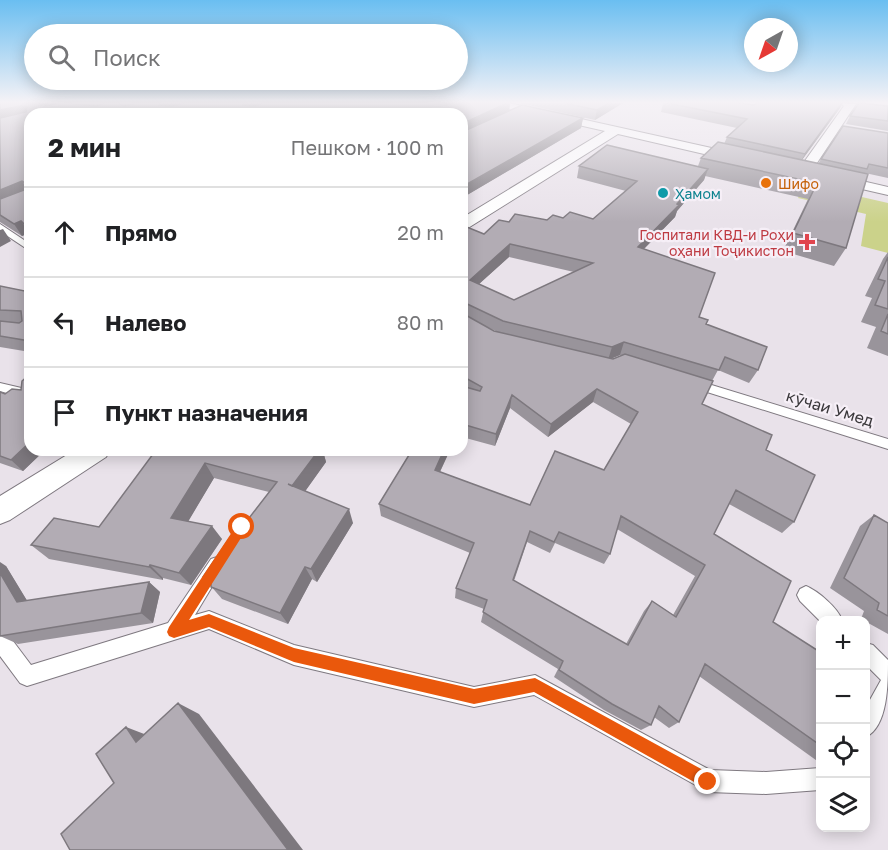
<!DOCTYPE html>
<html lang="ru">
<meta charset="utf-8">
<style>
:root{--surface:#fff;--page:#f6f6f6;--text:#202124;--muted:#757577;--line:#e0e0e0}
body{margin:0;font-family:"Golos Text",sans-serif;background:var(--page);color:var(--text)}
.controls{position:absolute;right:18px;bottom:18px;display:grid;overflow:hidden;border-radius:12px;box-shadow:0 3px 15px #0003}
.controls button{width:54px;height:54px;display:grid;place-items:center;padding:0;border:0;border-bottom:2px solid var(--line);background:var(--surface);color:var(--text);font:30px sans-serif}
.compass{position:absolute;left:744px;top:18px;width:54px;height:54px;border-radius:50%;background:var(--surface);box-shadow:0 3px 15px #0003;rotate:220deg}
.stop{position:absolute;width:18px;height:18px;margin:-14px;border:4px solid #ea580c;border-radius:50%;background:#fff}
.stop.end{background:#ea580c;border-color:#fff;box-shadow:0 2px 6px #0008}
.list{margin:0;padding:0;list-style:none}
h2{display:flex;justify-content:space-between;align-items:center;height:78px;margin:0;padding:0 24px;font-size:26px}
h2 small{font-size:20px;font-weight:400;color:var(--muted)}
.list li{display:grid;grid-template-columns:39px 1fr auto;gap:18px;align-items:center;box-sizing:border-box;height:90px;padding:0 24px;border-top:2px solid var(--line)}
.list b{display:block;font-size:22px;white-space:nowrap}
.list em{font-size:20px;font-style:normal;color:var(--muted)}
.icon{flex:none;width:33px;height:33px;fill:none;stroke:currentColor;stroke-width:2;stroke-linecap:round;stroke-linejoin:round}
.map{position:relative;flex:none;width:888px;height:850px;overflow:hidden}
.search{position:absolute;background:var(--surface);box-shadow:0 3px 15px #0003;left:24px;top:24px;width:444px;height:66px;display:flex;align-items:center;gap:15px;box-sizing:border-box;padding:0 21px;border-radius:33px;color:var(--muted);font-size:22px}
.panel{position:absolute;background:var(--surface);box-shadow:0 3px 15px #0003;left:24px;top:108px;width:444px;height:348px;border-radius:18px}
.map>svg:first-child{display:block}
.green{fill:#cbd28a}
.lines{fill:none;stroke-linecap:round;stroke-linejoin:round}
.lane-casing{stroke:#7f7980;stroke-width:2}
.street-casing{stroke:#7f7980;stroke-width:2}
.lane{fill:#fff;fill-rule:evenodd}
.street{fill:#fff;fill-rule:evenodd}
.wall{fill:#99949b;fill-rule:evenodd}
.shaded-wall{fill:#7d787e}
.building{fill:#b2acb4;stroke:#7d787e;stroke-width:1.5;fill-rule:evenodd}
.route{fill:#ea580c}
.food-dot{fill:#e8710a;stroke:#f6eff7;stroke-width:2}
.culture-dot{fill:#0f9aa8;stroke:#f6eff7;stroke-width:2}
.health-dot{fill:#e0444e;stroke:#f6eff7;stroke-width:2}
.labels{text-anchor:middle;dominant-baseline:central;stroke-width:4.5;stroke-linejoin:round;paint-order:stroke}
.far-food-label{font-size:14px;fill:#c56008;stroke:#f6eff7;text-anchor:start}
.far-culture-label{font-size:14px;fill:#0d838f;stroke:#f6eff7;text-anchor:start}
.far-health-label{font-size:14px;fill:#be3a42;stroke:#f6eff7;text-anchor:end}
.street-label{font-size:16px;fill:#3a383b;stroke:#f6eff7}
</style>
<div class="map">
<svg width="888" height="850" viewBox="0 0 888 850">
<rect width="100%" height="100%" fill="#e9e2ea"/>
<path class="green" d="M805 184 888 203V253L861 246 866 214 798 198Z"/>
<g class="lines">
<defs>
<path id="lane" d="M0 224 30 244V251L0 231Z
M692 379 888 439V449L688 386 686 383Z
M0 383 30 390V400L0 391Z
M217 557 223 559 225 565 195 615 209 611 294 645 474 687 535 675 710 770 766 772 820 768V790L766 794 708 792 534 695 474 707 294 665 209 629 27 686 20 683 0 656V631L7 633 31 665 168 623 211 559Z
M806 586C818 591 838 608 842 620L820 621 800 601 797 595 800 589Z
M866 643 873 645 888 660C888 684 888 726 866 737V707L881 680 866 665Z"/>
<path id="street" d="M490 103H509L743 155 750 159 743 163 618 134 468 228 462 230V218L605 131 495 106Z
M840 103 856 104 809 175H799L797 172 844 106Z
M832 174 888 187V195L827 181 825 178Z
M75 450H110L106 457 10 520 0 524V496Z"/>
</defs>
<use href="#lane" class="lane-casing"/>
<use href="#street" class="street-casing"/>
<use href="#lane" class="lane"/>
<use href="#street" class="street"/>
</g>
<path class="wall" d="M0 103H71H70L84 105 77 103H510L509 111 583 118 581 128 462 198V114H30V234L29 233 22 236 0 222Z
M519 103H623L595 120Z
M663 103H738L754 105 757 103H842L840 108 802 160 818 164 821 159 888 133V178L865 173 846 248 834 266 783 251 808 199 705 176 704 180 677 211 675 217 644 249 699 317 758 370 749 383 718 370 712 381 702 404 766 450 794 522 782 533 729 504 714 534 773 622 820 652V763L699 676 679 722 669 728 654 717 651 725 641 730 604 710 554 677 558 669 481 622 484 609 455 598 456 588 470 553 381 516 379 504 412 450H450L440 472 530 505 604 470 631 424 593 402 548 437 510 408 495 446 462 437V225L484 234 509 222 547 220 563 218 593 219 626 191 577 178 579 166H698L701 158 724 144 727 137 737 128 661 112ZM509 257 574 272 514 300 479 284ZM479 323 498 332 494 331ZM620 355 622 356 613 359H610ZM617 529 695 576 673 615 652 601 644 611 626 644 514 581 527 542 550 553 555 543 604 564 610 554Z
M888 106V131L846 124 850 116Z
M888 252V356L867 348 876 327 861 322 872 298 865 296 883 259Z
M0 286 30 292V352L0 347Z
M21 390 30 450H45L23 471 0 463V392L5 394Z
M156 450H324L323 451 326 462 305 491 353 523 317 582 312 579 288 624 222 599 203 577 269 492 214 478 188 521 222 539 191 585 163 578V580L49 559 31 545 99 527Z
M874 515 888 523V634L861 619 864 611 830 588 860 526Z
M6 566 27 601 149 582 160 592 153 623 18 644 0 636Z"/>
<path class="shaded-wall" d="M41 103H71L46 112 39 105Z
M160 103H194L164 112 159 105Z
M247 103H273L246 114 242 105Z
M507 103H510L509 111 462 135V124Z
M609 103H623L595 120 597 110Z
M842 103 840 108 799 164 805 154Z
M24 105 30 115 0 121V110Z
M583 118 581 128 462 198V187Z
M708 169 704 180 677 211 675 217 634 259 638 247 677 204Z
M22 181 29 193 0 205V190Z
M21 221 29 233 22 236 14 224Z
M3 229 11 241 0 247V230Z
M510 244 509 257 469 293 470 280Z
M463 302V315L462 316V303Z
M624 342 620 355 608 360 612 347Z
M597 389 593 402 548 437 551 424Z
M512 395 510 408 495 446 496 434Z
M30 442V450H45L23 471 11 460Z
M313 450H324L323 451 326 462 299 500 292 486Z
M444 450H450L435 482V470Z
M205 463 214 478 182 532 171 518Z
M349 509 353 523 317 582 311 569Z
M212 526 222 539 191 585 179 573Z
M0 562 6 566 34 612 17 602 0 573Z
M150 565 163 578V580L149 567Z
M305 567 312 579 288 624 280 613Z
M149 582 160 592 153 623 141 613Z
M178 703 199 714 303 850H288Z
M126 727 152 737 136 742Z"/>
<path class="building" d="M0 103H41L39 105 46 106 59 103H67L96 106 103 104 102 103H118L124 106 134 104 132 103H160L159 105 172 106 184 103H247L242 105 254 106 264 103H507L462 124V114H30V230L21 221 14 224 0 215V199L24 190 25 183 22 181 0 190V118L26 112 27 107 24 105 0 110Z
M564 103H609L597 110Z
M667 103H738L754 105 757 103H842L805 154 727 137 747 119Z
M859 103 888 106V121L850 116Z
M522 105 583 118 462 187V132Z
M843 126 888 133V168L869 164 867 169 821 159Z
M718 142 868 174 846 248 793 233 817 183 701 158Z
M607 145 708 169 677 204 679 205 638 247 715 273 699 317 708 320 706 324 767 347 758 370 725 357 719 370 624 342 612 347 503 321 463 302 462 303V225L484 234 499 220 509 222 515 214 547 220 553 215 563 218 570 212 593 219 637 181 579 166ZM510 244 593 263 514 300 470 280Z
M888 257V309L875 305 885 281 878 279Z
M0 286 30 292V341L0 336V321L19 323 22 321 21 311 0 310Z
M462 313 494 331 613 359 625 354 713 381 702 404 772 435 766 450 815 475 794 522 736 490 714 534 791 581 773 622 820 652V745L705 664 679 722 659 706 651 725 612 704 559 670 563 661 483 612 487 600 456 588 474 543 379 504 412 450H444L435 470 530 505 555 451 604 470 638 412 597 389 551 424 512 395 496 434 462 424V386L480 391 482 387 462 376ZM621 516 705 565 676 617 652 601 628 645 513 580 530 531 554 542 559 532 610 554Z
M888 314V334L881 331Z
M30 374V442L11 460 0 456V392L5 394 12 389 21 390 22 381Z
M156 450H319L292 486 288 484 349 509 311 569 305 567 280 613 211 587V578L203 577 235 530 239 531 277 482 205 463 171 518 212 526 179 573 150 565 149 567 31 545 54 518 99 527Z
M874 515 888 523V616L877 610 879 603 844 578Z
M0 573 17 602 149 582 141 613 0 636Z
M178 703 288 850H70L61 834 114 783 96 754 126 727 136 742Z"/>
<linearGradient id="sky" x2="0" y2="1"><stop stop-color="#6abef1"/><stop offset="0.46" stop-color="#f5f2f6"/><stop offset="1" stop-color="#f5f2f6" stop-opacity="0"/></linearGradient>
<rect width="888" height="222" fill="url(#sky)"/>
<path class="route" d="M242 522 246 523V530L189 620 209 614 294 648 474 689 535 678 714 776 716 782 714 787 708 789 703 787 534 692 474 704 294 662 209 627 174 638 169 636 167 632 169 627 238 523Z"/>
<circle class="food-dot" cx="766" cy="183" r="6"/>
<circle class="culture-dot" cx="663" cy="193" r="6"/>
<path class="health-dot" d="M804 233h6v6h6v6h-6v6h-6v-6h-6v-6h6z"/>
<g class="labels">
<g class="far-food-label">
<text x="778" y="183">Шифо</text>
</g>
<g class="far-culture-label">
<text x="675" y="193">Ҳамом</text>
</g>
<g class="far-health-label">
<text x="794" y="234">Госпитали КВД-и Роҳи<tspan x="794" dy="16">оҳани Тоҷикистон</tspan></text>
</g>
<g class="street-label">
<text transform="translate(830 408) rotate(17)">кӯчаи Умед</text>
</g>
</g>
</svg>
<div class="controls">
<button>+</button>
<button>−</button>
<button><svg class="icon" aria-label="locate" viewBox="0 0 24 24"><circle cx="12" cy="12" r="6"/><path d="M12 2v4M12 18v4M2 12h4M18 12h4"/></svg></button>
<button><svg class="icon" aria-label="layers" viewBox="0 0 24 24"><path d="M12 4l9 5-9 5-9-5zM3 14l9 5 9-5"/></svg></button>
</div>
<svg class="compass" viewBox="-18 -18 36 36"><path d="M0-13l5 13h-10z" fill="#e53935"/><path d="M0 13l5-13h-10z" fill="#757577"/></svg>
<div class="stop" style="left:242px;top:527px"></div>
<div class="stop end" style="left:708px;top:782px"></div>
<div class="search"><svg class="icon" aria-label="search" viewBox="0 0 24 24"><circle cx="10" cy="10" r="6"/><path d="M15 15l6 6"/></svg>Поиск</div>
<section class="panel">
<h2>2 мин<small>Пешком · 100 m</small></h2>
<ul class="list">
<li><svg class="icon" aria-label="ahead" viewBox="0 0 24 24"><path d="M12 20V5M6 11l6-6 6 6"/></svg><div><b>Прямо</b></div><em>20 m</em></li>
<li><svg class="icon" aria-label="left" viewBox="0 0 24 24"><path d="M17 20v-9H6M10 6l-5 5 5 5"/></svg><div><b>Налево</b></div><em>80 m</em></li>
<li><svg class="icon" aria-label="arrive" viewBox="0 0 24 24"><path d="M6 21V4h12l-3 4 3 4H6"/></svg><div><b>Пункт назначения</b></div></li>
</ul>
</section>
</div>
